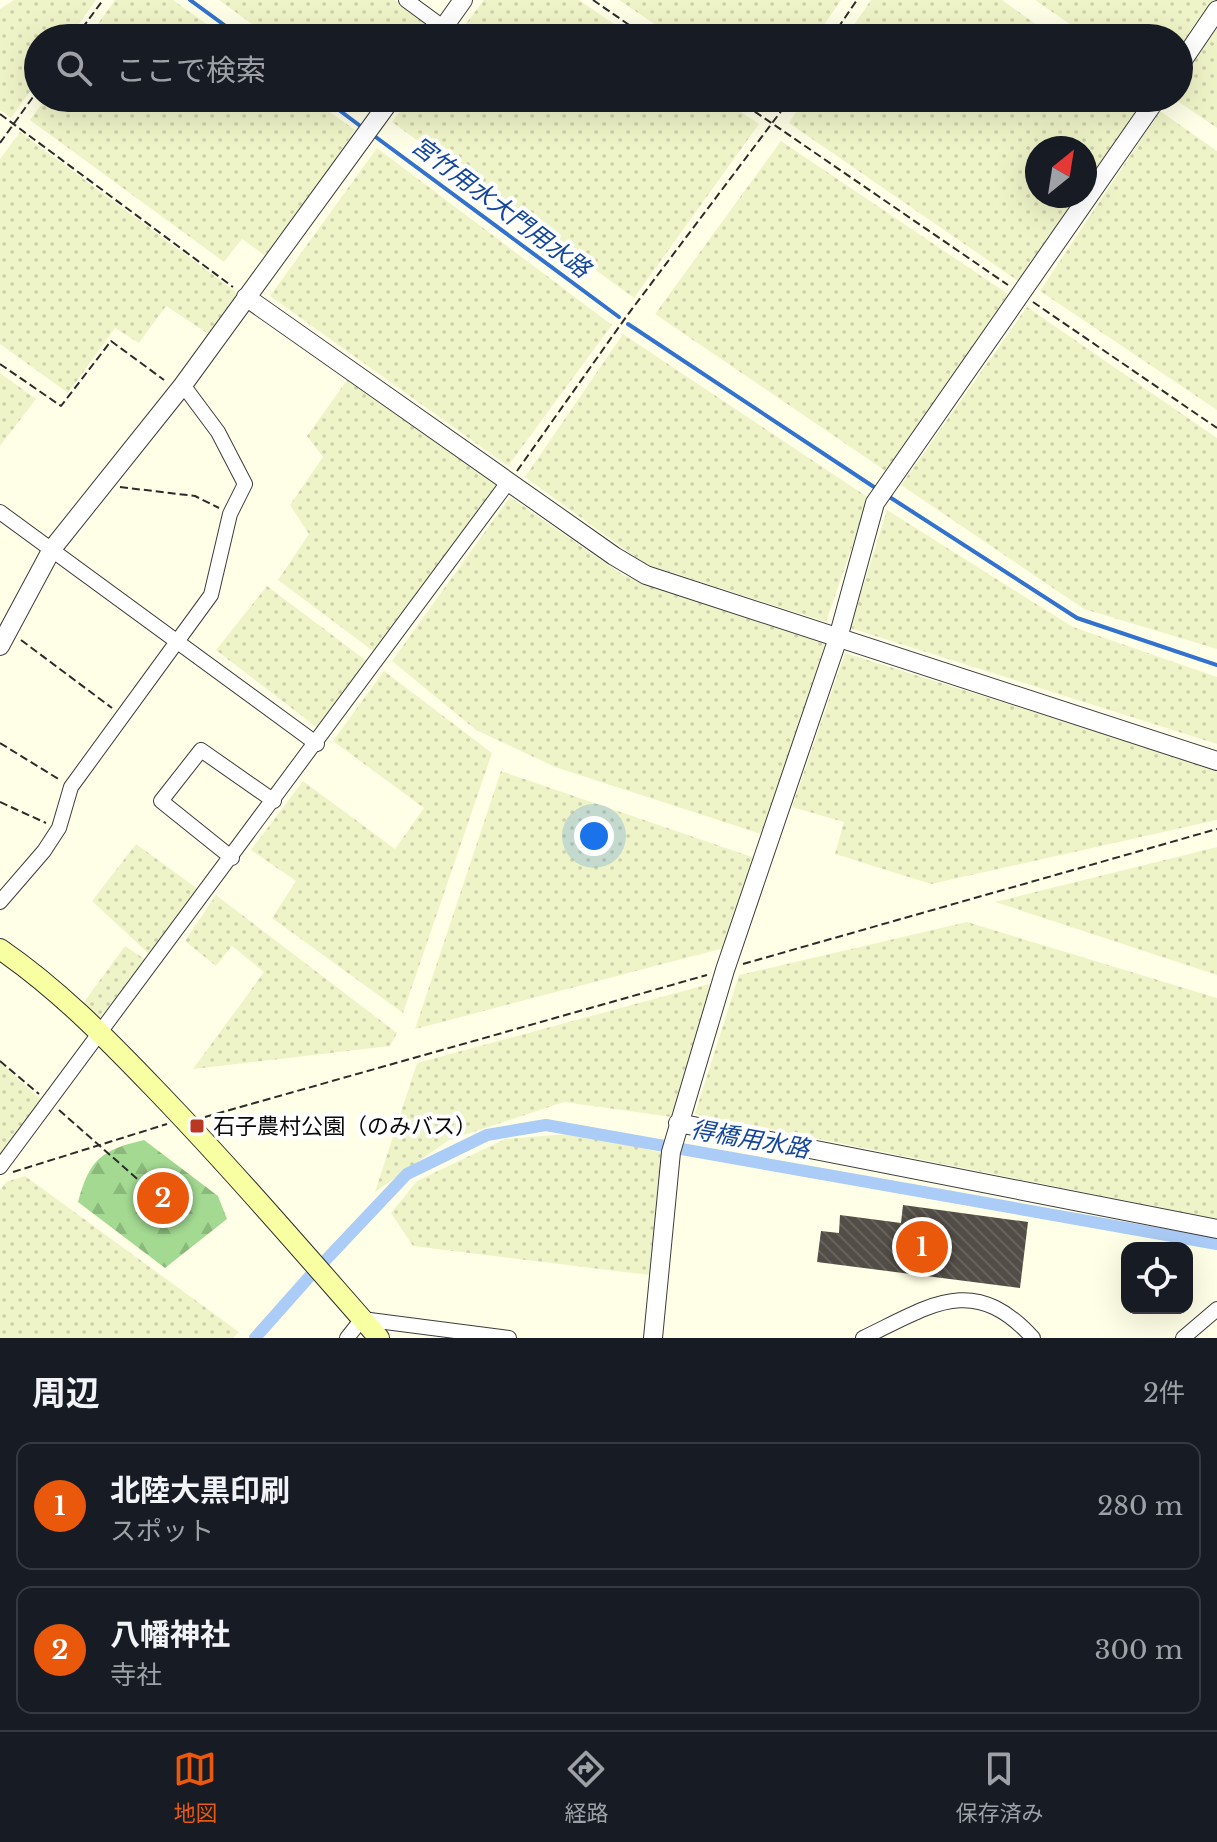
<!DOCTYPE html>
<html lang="ja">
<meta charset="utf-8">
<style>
:root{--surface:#171b24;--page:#20242c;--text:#f1f3f6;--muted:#9ea1a6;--line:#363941;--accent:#ea580c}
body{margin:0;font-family:"Libre Baskerville","Noto Sans JP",serif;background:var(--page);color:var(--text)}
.controls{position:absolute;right:24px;bottom:24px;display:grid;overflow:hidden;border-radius:16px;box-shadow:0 8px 32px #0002}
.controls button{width:72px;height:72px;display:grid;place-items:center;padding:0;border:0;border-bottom:2px solid var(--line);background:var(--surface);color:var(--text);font:40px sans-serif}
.compass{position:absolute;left:1025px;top:136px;width:72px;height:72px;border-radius:50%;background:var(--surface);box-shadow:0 8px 32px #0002;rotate:30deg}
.you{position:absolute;left:594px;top:836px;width:28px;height:28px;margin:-20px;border:6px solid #fff;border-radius:50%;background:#1a73e8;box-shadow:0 0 0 12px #1a73e833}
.badge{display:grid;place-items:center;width:52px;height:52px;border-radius:50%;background:var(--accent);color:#fff;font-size:26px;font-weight:700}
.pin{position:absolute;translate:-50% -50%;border:4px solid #fff;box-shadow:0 2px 8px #0006}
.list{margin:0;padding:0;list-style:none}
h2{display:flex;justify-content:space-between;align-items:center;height:104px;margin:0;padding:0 32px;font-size:34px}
h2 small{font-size:26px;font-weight:400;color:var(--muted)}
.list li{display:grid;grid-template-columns:52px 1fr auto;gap:24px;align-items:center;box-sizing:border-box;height:128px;margin:0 16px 16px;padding:0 16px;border:2px solid var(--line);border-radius:16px}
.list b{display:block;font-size:30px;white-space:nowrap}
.list p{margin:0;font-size:26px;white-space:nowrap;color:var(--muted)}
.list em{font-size:26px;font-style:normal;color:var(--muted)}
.icon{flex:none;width:44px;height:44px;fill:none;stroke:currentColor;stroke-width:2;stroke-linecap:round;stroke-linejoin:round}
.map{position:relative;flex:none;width:1217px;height:1338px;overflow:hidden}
.search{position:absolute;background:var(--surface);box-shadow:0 8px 32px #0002;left:24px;right:24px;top:24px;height:88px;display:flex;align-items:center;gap:20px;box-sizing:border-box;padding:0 28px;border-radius:44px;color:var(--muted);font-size:30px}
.sheet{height:392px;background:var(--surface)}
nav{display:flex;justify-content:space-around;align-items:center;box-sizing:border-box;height:112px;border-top:2px solid var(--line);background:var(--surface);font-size:22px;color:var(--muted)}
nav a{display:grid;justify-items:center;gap:4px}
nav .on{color:var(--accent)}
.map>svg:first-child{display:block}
.farmland{fill:url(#farmland-dots)}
.forest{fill:url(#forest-firs)}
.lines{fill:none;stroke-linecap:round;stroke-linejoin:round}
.stream{stroke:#3272ce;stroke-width:4}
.canal{stroke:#abccf6;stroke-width:12}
.building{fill:url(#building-back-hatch)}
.minor-casing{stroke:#3d3d3d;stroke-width:16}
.tertiary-casing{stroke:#3d3d3d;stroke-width:20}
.secondary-casing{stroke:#2c2c2c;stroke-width:22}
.path{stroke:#2c2c2c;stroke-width:2;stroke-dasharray:8 4;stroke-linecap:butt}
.minor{stroke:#fff;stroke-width:14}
.tertiary{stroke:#fff;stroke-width:18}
.secondary{stroke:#f8ffa2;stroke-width:20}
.poi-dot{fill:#b93822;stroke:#fff;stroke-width:3}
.labels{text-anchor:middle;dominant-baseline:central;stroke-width:8;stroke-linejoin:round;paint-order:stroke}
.poi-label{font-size:22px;fill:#0a0a0a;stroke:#fff;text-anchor:start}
.water-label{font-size:24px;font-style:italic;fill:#14469b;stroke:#fff}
</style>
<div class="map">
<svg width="1217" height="1338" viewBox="0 0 1217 1338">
<defs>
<pattern id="farmland-dots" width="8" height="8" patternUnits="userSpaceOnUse" patternTransform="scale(2)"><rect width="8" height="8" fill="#eff4c8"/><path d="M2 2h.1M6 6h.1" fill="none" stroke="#ccd0aa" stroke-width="1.8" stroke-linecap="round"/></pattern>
<pattern id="forest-firs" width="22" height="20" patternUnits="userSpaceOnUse" patternTransform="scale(2)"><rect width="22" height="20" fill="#a3d991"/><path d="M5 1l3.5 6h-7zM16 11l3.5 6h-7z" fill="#8bb97c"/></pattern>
<pattern id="building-back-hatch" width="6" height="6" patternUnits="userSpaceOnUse" patternTransform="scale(2)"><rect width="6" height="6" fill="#524d46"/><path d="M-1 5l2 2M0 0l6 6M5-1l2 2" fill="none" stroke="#66625c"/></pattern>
</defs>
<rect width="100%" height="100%" fill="#ffffe7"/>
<path class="farmland" d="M14 0H96L69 38H38V80L11 118 0 110V9Z
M115 0H173L226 38H88Z
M219 0H395L433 27 424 38H271Z
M484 0H579L634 38H455Z
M619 0H841L815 38H675Z
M871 0H1002L1055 38H845Z
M1035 0H1214L1179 49V38H1090Z
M1217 28V128L1173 98H1179V82Z
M46 98H310L355 130 268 258 242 239 224 262 30 120Z
M410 98H721L759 124 634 298 392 122Z
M805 98H1139L1143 101 1085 185V148H1037V196H1077L1018 281 789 123Z
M1160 111 1217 151V410L1040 291Z
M20 132 240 295 210 335 166 306 139 343 115 328 68 393 0 344V159Z
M781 141 1008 294 887 472 655 314Z
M377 148 612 325 508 466 270 296Z
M1027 307 1217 438V649L1084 609 901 485Z
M623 334 869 498 826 622 645 564 525 477Z
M0 373 36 399 0 446Z
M350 376 497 486 373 651 278 580 309 534 290 505 323 457 307 436Z
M510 497 623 575 825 643 764 835 555 767 476 730 392 661Z
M887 510 1073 627 1217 677V744L850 628Z
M267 586 368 662 319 729 216 650Z
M845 653 1217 769V820L931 884 835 854 844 822 792 807Z
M384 671 492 753 403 1013 272 918 296 881 251 850 303 781 395 849 424 808 333 741Z
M501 771 755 858 724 948 415 1029Z
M136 844 198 889 149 954 92 901Z
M1217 847V975L995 902Z
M216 895 397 1033 390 1046 193 1069 264 972 232 946 216 966 185 941Z
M967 922 1217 998V1219L695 1114 739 975Z
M125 946 146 960 97 1021 81 1006Z
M713 983 672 1117 564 1102 449 1140 375 1192 417 1063Z
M0 1062 41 1100 0 1156Z
M579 1133 663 1153 649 1275 413 1246 391 1213 417 1181 505 1139Z
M25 1176 239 1332 233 1338H0V1190L6 1182Z"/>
<path class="forest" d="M144 1140 218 1196 227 1219 165 1268 78 1202C89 1160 101 1150 144 1140Z"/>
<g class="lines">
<path class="stream" d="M190 0 242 38
M323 98 363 128
M373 135 619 317
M628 324 877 489
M888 496 1077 618 1217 665"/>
<path class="canal" d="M321 1265 407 1174 487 1135 546 1125 1217 1244
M255 1338 310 1276"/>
</g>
<path class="building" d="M903 1205 1028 1222 1020 1288 817 1262 821 1231 839 1233 840 1215 901 1223Z"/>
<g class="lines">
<defs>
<path id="minor" d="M406 0 444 28
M0 512 317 744
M232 858 161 801 201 750 274 801
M0 902 44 851 59 828 71 787 211 595 230 514 245 484 218 432 183 385
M0 1167 509 481
M347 1338 362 1319 509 1338
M863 1338C930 1306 973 1272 1033 1338
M1183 1338 1217 1309"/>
<path id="tertiary" d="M436 38 463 0
M1179 66 1217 10
M246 297 614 556 646 575 1217 761
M0 646 52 549 183 385 392 98
M678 1123 1217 1229
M653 1338 671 1152 725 970 838 638 875 503 1157 98"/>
<path id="secondary" d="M0 949C57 988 106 1038 154 1088 232 1169 305 1254 379 1338"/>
</defs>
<use href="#minor" class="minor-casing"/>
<use href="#tertiary" class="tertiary-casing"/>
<use href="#secondary" class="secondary-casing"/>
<path class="path" d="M593 0 648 38
M75 38 103 0
M831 38 857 0
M735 98 1008 285
M0 114 233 287
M0 143 38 90
M1033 302 1217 428
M0 364 61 406 111 341 164 380
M517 471 626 317 791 98
M120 487 195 496 219 508
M21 640 112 708
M0 743 60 780
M0 802 46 823
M743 964 1217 829
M0 1061 39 1094
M59 1110 151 1191
M205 1117 707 975
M13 1172 167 1124"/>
<use href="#minor" class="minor"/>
<use href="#tertiary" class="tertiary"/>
<use href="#secondary" class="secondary"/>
</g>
<rect class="poi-dot" x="189" y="1118" width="16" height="16" rx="4"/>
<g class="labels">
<g class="poi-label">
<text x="213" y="1126">石子農村公園（のみバス）</text>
</g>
<g class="water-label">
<text transform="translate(501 207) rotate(37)">宮竹用水大門用水路</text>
<text transform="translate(750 1139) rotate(10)">得橋用水路</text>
</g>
</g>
</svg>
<div class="controls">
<button><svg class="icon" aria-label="locate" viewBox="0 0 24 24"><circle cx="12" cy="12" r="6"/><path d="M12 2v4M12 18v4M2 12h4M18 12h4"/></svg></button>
</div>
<svg class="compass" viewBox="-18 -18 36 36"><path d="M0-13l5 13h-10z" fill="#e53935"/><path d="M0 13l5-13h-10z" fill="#9ea1a6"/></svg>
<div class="you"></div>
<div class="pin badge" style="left:922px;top:1247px">1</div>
<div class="pin badge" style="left:163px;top:1198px">2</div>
<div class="search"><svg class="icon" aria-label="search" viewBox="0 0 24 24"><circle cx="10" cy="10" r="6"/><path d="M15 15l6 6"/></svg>ここで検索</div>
</div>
<section class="sheet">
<h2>周辺<small>2件</small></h2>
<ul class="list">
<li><span class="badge">1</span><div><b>北陸大黒印刷</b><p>スポット</p></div><em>280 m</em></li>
<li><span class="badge">2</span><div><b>八幡神社</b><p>寺社</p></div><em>300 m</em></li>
</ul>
</section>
<nav>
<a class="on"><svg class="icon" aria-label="map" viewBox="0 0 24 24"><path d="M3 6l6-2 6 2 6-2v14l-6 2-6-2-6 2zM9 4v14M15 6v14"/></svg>地図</a>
<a><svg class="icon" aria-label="directions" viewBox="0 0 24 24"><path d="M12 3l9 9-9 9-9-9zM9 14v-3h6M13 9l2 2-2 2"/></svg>経路</a>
<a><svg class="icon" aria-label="saved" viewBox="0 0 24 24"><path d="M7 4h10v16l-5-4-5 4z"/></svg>保存済み</a>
</nav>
